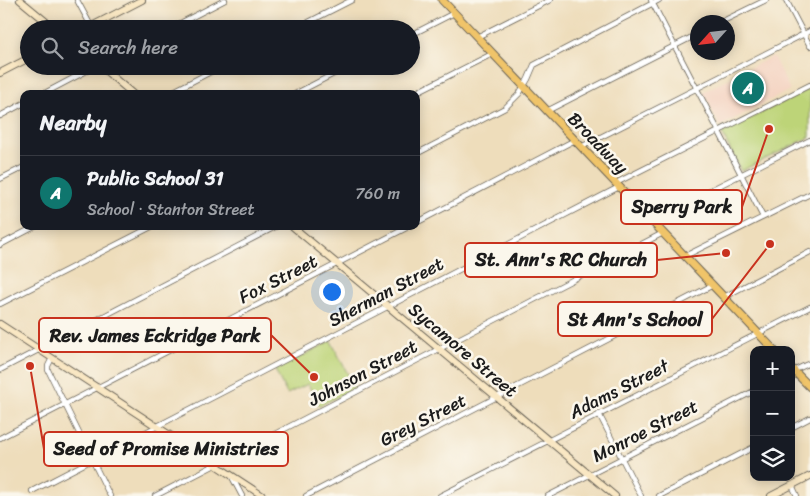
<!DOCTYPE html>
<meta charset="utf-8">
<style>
:root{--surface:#171b24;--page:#20242c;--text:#f1f3f6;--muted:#9ea1a6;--line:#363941;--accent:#0f766e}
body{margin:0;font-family:Sriracha,sans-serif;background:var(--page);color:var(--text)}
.controls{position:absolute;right:15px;bottom:15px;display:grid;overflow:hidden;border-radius:10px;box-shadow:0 2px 12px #0003}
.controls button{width:45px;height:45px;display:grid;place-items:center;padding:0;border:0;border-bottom:1px solid var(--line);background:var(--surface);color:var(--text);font:25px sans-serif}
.compass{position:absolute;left:690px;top:15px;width:45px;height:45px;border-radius:50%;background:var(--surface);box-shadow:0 2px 12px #0003;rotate:243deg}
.you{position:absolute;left:331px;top:291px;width:18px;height:18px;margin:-12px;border:4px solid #fff;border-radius:50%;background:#1a73e8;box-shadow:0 0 0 8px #1a73e833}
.badge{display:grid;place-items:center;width:32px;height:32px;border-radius:50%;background:var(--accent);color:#fff;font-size:16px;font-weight:700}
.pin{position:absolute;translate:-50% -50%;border:2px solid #fff;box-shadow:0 1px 5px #0006}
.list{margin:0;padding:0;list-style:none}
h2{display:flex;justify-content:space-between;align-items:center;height:65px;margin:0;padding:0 20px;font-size:21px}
h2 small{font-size:16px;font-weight:400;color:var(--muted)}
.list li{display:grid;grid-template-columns:32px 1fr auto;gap:15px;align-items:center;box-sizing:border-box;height:75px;padding:0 20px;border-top:1px solid var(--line)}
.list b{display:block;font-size:19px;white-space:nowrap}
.list p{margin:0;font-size:16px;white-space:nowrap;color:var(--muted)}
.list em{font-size:16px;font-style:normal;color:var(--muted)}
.icon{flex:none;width:28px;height:28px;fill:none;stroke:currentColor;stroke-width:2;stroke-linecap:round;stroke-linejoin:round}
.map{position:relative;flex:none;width:810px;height:496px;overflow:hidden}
.search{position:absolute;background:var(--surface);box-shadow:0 2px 12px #0003;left:20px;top:20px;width:400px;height:55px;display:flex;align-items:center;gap:12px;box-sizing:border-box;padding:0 18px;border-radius:28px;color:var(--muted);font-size:19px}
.panel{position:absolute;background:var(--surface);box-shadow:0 2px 12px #0003;left:20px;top:90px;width:400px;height:140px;border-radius:10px}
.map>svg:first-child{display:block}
.built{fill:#f4d3c1}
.green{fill:#bdd478;stroke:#6c784a}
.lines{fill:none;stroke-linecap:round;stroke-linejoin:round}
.street-casing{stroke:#666054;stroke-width:6}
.secondary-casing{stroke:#666054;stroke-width:8}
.primary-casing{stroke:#666054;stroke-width:9}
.street{stroke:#fff;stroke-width:4.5}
.secondary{stroke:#f9e7c3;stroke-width:6}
.primary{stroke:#f0c469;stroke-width:7}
.labels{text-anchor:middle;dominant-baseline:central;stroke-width:5;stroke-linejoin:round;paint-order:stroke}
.street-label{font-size:18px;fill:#1c1c1c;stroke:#fbf7ec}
.leader{fill:none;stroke:#c8321e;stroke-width:2}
.callout-dot{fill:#c8321e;stroke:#fbf7ec;stroke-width:2}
.callout{fill:#fbf7ec;stroke:#c8321e;stroke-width:2}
.callout-label{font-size:19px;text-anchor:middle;font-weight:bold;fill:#1c1c1c}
</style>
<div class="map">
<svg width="810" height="496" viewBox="0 0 810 496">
<rect width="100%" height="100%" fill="#fbf7ec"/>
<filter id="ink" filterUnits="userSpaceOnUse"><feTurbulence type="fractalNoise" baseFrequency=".02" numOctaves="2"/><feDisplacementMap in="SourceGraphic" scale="10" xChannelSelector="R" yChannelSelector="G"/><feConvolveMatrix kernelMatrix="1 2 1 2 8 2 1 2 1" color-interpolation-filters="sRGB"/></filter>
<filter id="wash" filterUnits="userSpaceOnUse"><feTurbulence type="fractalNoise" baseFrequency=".0096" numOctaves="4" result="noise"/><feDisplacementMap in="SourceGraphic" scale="20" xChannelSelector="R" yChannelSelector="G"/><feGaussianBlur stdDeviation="1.12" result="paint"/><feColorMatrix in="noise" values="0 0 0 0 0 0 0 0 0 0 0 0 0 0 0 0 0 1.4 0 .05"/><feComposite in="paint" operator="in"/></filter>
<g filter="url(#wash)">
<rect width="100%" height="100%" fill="#edb"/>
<path class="built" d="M773 56 790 90 720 126 703 92Z"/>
<path class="green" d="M810 88V137L741 171 722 133Z
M331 341 355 388 319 406 308 384 287 394 275 370Z"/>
</g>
<g filter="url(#ink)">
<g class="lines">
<defs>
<path id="street" d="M77 0 91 26
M651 0 763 217
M786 0 810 46
M721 22 766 0
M169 29 225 0
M295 29 352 0
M411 35 454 13
M477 37 550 0
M43 94 96 66
M168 94 222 66
M295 94 349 66
M413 94 492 54
M547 111 698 34
M0 116 24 103
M581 147 810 31
M416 154 505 108 519 94 528 79 534 65 659 0
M0 179 24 167
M616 183 810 85
M651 220 810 140
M416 223 575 140
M0 245 36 226
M685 256 810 194
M724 297 810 252
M0 304 153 226
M52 358 48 366V370L110 496
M0 370 277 226
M793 371 810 363
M599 414 641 496
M791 428 810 418
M0 438 410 226
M232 477 242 496
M792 485 797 496
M32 491 619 187
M155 496 663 233
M306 496 713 285
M440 496 810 307
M548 496 754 391
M659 496 754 447"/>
<path id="secondary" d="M20 0 55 29
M86 29 142 0
M100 66 133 94
M0 73 29 58
M292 226 615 496
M0 324 263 496
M771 496 810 476"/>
<path id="primary" d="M442 0 774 350
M791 368 810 387"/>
</defs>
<use href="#street" class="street-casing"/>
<use href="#secondary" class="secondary-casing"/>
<use href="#primary" class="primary-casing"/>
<use href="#street" class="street"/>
<use href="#secondary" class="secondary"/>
<use href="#primary" class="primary"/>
</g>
</g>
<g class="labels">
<g class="street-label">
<text transform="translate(598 143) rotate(46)">Broadway</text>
<text transform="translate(278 279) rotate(-27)">Fox Street</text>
<text transform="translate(386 292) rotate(-28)">Sherman Street</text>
<text transform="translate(463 350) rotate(40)">Sycamore Street</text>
<text transform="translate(363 373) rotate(-28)">Johnson Street</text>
<text transform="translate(619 389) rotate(-27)">Adams Street</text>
<text transform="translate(423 420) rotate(-27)">Grey Street</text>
<text transform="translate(645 431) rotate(-27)">Monroe Street</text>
</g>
</g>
<path class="leader" d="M769 129L742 207M726 253L657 260M770 244L712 319M314 377L271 335M30 366L44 449"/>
<g class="callout-dot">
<circle cx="769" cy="129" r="5"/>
<circle cx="726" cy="253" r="5"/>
<circle cx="770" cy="244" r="5"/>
<circle cx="314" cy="377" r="5"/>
<circle cx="30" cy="366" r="5"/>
</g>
<g class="callout">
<rect x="621" y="190" width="121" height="34" rx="5"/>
<rect x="465" y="243" width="192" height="34" rx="5"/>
<rect x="558" y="302" width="154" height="34" rx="5"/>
<rect x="39" y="318" width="232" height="34" rx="5"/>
<rect x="44" y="432" width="244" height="34" rx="5"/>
</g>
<g class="callout-label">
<text x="682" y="213">Sperry Park</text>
<text x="561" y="266">St. Ann's RC Church</text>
<text x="635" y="326">St Ann's School</text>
<text x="155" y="342">Rev. James Eckridge Park</text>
<text x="166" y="455">Seed of Promise Ministries</text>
</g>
</svg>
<div class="controls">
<button>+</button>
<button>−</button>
<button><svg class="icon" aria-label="layers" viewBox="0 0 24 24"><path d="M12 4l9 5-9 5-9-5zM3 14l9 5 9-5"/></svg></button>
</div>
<svg class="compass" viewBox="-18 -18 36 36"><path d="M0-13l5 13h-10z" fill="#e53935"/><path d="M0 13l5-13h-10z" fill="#9ea1a6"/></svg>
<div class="you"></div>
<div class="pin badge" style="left:748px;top:88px">A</div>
<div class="search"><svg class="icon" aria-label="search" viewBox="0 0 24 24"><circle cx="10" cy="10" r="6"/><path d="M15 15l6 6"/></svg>Search here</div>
<section class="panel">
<h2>Nearby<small></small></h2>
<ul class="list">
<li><span class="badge">A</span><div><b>Public School 31</b><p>School · Stanton Street</p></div><em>760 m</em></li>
</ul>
</section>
</div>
